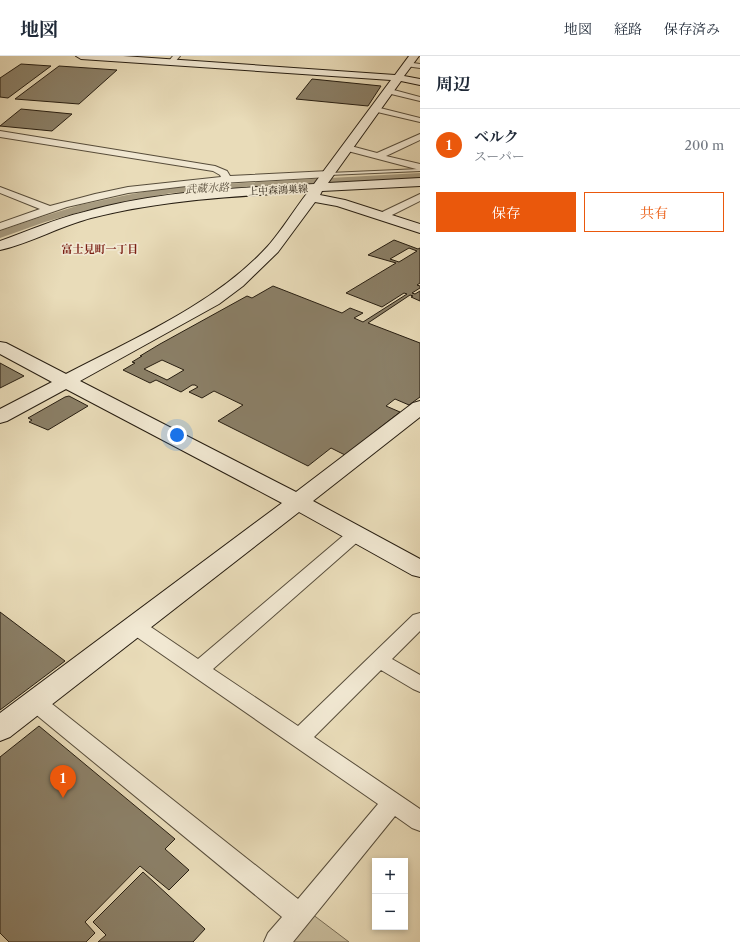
<!DOCTYPE html>
<html lang="ja">
<meta charset="utf-8">
<style>
:root{--surface:#fff;--page:#f2f2f3;--text:#1f2937;--muted:#747a83;--line:#e0e1e3;--accent:#ea580c}
body{margin:0;font-family:"Libre Caslon Text","Noto Serif JP",serif;background:var(--page);color:var(--text)}
.controls{position:absolute;right:12px;bottom:12px;display:grid;overflow:hidden;border-radius:0px;box-shadow:0 2px 6px #0003}
.controls button{width:36px;height:36px;display:grid;place-items:center;padding:0;border:0;border-bottom:1px solid var(--line);background:var(--surface);color:var(--text);font:20px sans-serif}
.you{position:absolute;left:177px;top:379px;width:14px;height:14px;margin:-10px;border:3px solid #fff;border-radius:50%;background:#1a73e8;box-shadow:0 0 0 6px #1a73e833}
.badge{display:grid;place-items:center;width:26px;height:26px;border-radius:50%;background:var(--accent);color:#fff;font-size:13px;font-weight:700}
.pin{position:absolute;translate:-50% -33px;filter:drop-shadow(0 1px 2px #0008)}
.pin::after{content:'';position:absolute;top:21px;width:14px;height:12px;background:inherit;clip-path:polygon(0 0,100% 0,50% 100%)}
.list{margin:0;padding:0;list-style:none}
h2{display:flex;justify-content:space-between;align-items:center;height:52px;margin:0;padding:0 16px;font-size:17px}
h2 small{font-size:13px;font-weight:400;color:var(--muted)}
.list li{display:grid;grid-template-columns:26px 1fr auto;gap:12px;align-items:center;box-sizing:border-box;height:72px;padding:0 16px;border-top:1px solid var(--line)}
.list b{display:block;font-size:15px;white-space:nowrap}
.list p{margin:0;font-size:13px;white-space:nowrap;color:var(--muted)}
.list em{font-size:13px;font-style:normal;color:var(--muted)}
.actions{display:flex;gap:8px;padding:12px 16px}
.actions a{flex:1;padding:9px 0;border:1px solid var(--accent);border-radius:0px;text-align:center;font-size:14px;color:var(--accent)}
.actions .main{background:var(--accent);color:#fff}
.map{position:relative;flex:none;width:420px;height:886px;overflow:hidden}
header{display:flex;align-items:center;gap:24px;box-sizing:border-box;height:56px;padding:0 20px;background:var(--surface);border-bottom:1px solid var(--line)}
header strong{font-size:19px}
nav{display:flex;gap:22px;margin-inline-start:auto;font-size:14px}
main{display:flex}
aside{flex:1;background:var(--surface)}
.map>svg:first-child{display:block}
.green{fill:#c8bc9c;stroke:#776c56}
.lines{fill:none;stroke-linecap:round;stroke-linejoin:round}
.canal{fill:#a79b80;fill-rule:evenodd}
.building{fill:#8b8068;stroke:#261d11;fill-rule:evenodd}
.lane-casing{stroke:#574d3b;stroke-width:2}
.street-casing{stroke:#574d3b;stroke-width:2}
.secondary-casing{stroke:#261d11;stroke-width:2}
.lane{fill:#f1e8d2;fill-rule:evenodd}
.street{fill:#f1e8d2;fill-rule:evenodd}
.secondary{fill:#f1e8d2;fill-rule:evenodd}
.labels{text-anchor:middle;dominant-baseline:central;stroke-width:3.5;stroke-linejoin:round;paint-order:stroke}
.far-street-label{font-size:10px;fill:#261d11;stroke:#f1e8d2}
.far-water-label{font-size:11px;font-style:italic;fill:#5a4f3d;stroke:#f1e8d2}
.far-neighbourhood-label{font-size:11px;font-weight:bold;fill:#7a1f14;stroke:#f1e8d2}
</style>
<header>
<strong>地図</strong>
<nav><a>地図</a><a>経路</a><a>保存済み</a></nav>
</header>
<main>
<div class="map">
<svg width="420" height="886" viewBox="0 0 420 886">
<rect width="100%" height="100%" fill="#e9dcb9"/>
<filter id="stains"><feTurbulence type="fractalNoise" baseFrequency=".005" numOctaves="4"/><feColorMatrix values="0 0 0 0 .2 0 0 0 0 .09 0 0 0 0 .02 0 0 0 .5 -.17"/></filter>
<radialGradient id="worn" r=".72"><stop offset=".6" stop-color="#630" stop-opacity="0"/><stop offset="1" stop-color="#630" stop-opacity=".3"/></radialGradient>
<path class="green" d="M312 858 349 886H290Z"/>
<g class="lines">
<path class="canal" d="M420 117V123L171 137 87 154 45 166 0 182V175L38 162 80 149 127 139 171 131Z"/>
</g>
<path class="building" d="M21 8 51 10 8 42 0 41V22Z
M59 10 117 14 79 48 15 43Z
M312 23 381 30 368 50 296 43Z
M21 53 72 58 52 75 0 70Z
M394 184 418 193 420 192V227L417 229 420 230V232L412 237 415 238 420 235V245L411 241 413 240 410 239 368 267 420 287V341L409 349 395 343 386 350 400 356 345 399 331 392 308 410 218 365 243 349 214 335 202 342 189 336 198 331 195 329H192L181 336 156 324 150 327 123 314 135 307 132 306 142 300H140L160 288 247 240 252 242 273 230 342 257 350 252 363 257 354 262 363 266 407 238 404 237 382 251 346 237 396 207 368 199ZM409 192 417 195 399 206 390 203ZM162 304 184 314 167 324 144 313Z
M0 307 24 320 0 332Z
M69 340 88 350 48 374 29 366 32 364 28 362 65 341Z
M0 556 65 605 0 654Z
M39 670 175 783 165 793 189 814 169 834 140 810 85 866 95 877 86 886H9L0 877V701Z
M143 816 205 873 193 886H98L106 879 93 866Z"/>
<g class="lines">
<defs>
<path id="lane" d="M420 113V115L329 119 327 118 329 117Z"/>
<path id="street" d="M173 0H180L174 7H170L168 6Z
M406 6 420 8V12L406 10Z
M387 33H390L420 41V45L387 37Z
M373 51H376L420 62V66L373 55Z
M0 75 215 110 227 115 230 120 329 115 334 118 329 121 203 128 128 137 67 151 0 174V167L40 153 0 137V131L50 150 95 138 128 131 221 121 220 119 213 115 0 81Z
M420 78V84L386 100 420 108V114L344 94 343 92 347 89 377 97Z
M420 138V145L386 162H378L377 160 378 158Z
M356 473 362 474 364 478 362 482 213 613 298 670 413 559 420 557V575L392 603 420 619V636L413 633 381 614 314 681 420 753V775L412 772 395 760 293 886H264L268 877 282 861 28 652 25 646 28 640 35 638 42 640 298 843 378 748 128 575 126 570 128 565 135 563 142 565 198 603 350 474Z"/>
<path id="secondary" d="M76 0H123L395 19 409 0H419L404 20 420 23V29L401 25 328 127 420 122V130L322 135 320 139 345 144 420 168V177L337 150 315 146 278 196 243 230 219 248 80 325 296 436 413 347 420 345V361L313 445 420 503V521L412 519 299 456 10 681 0 685V657L282 447 66 333 7 365 0 367V353L52 326 0 298V286L6 287 66 318C135 282 215 248 268 190 282 174 294 154 308 136 235 140 162 144 91 162 60 170 31 187 0 194V185C28 175 55 163 84 156 158 135 237 132 314 128L391 24 81 3Z"/>
</defs>
<use href="#lane" class="lane-casing"/>
<use href="#street" class="street-casing"/>
<use href="#secondary" class="secondary-casing"/>
<use href="#lane" class="lane"/>
<use href="#street" class="street"/>
<use href="#secondary" class="secondary"/>
</g>
<g class="labels">
<g class="far-street-label">
<text transform="translate(278 134) rotate(-3)">上中森鴻巣線</text>
</g>
<g class="far-water-label">
<text transform="translate(207 132) rotate(-3)">武蔵水路</text>
</g>
<g class="far-neighbourhood-label">
<text x="100" y="193">富士見町一丁目</text>
</g>
</g>
<rect width="100%" height="100%" filter="url(#stains)"/>
<rect width="100%" height="100%" fill="url(#worn)"/>
</svg>
<div class="controls">
<button>+</button>
<button>−</button>
</div>
<div class="you"></div>
<div class="pin badge" style="left:63px;top:742px">1</div>
</div>
<aside>
<h2>周辺<small></small></h2>
<ul class="list">
<li><span class="badge">1</span><div><b>ベルク</b><p>スーパー</p></div><em>200 m</em></li>
</ul>
<div class="actions"><a class="main">保存</a><a>共有</a></div>
</aside>
</main>
